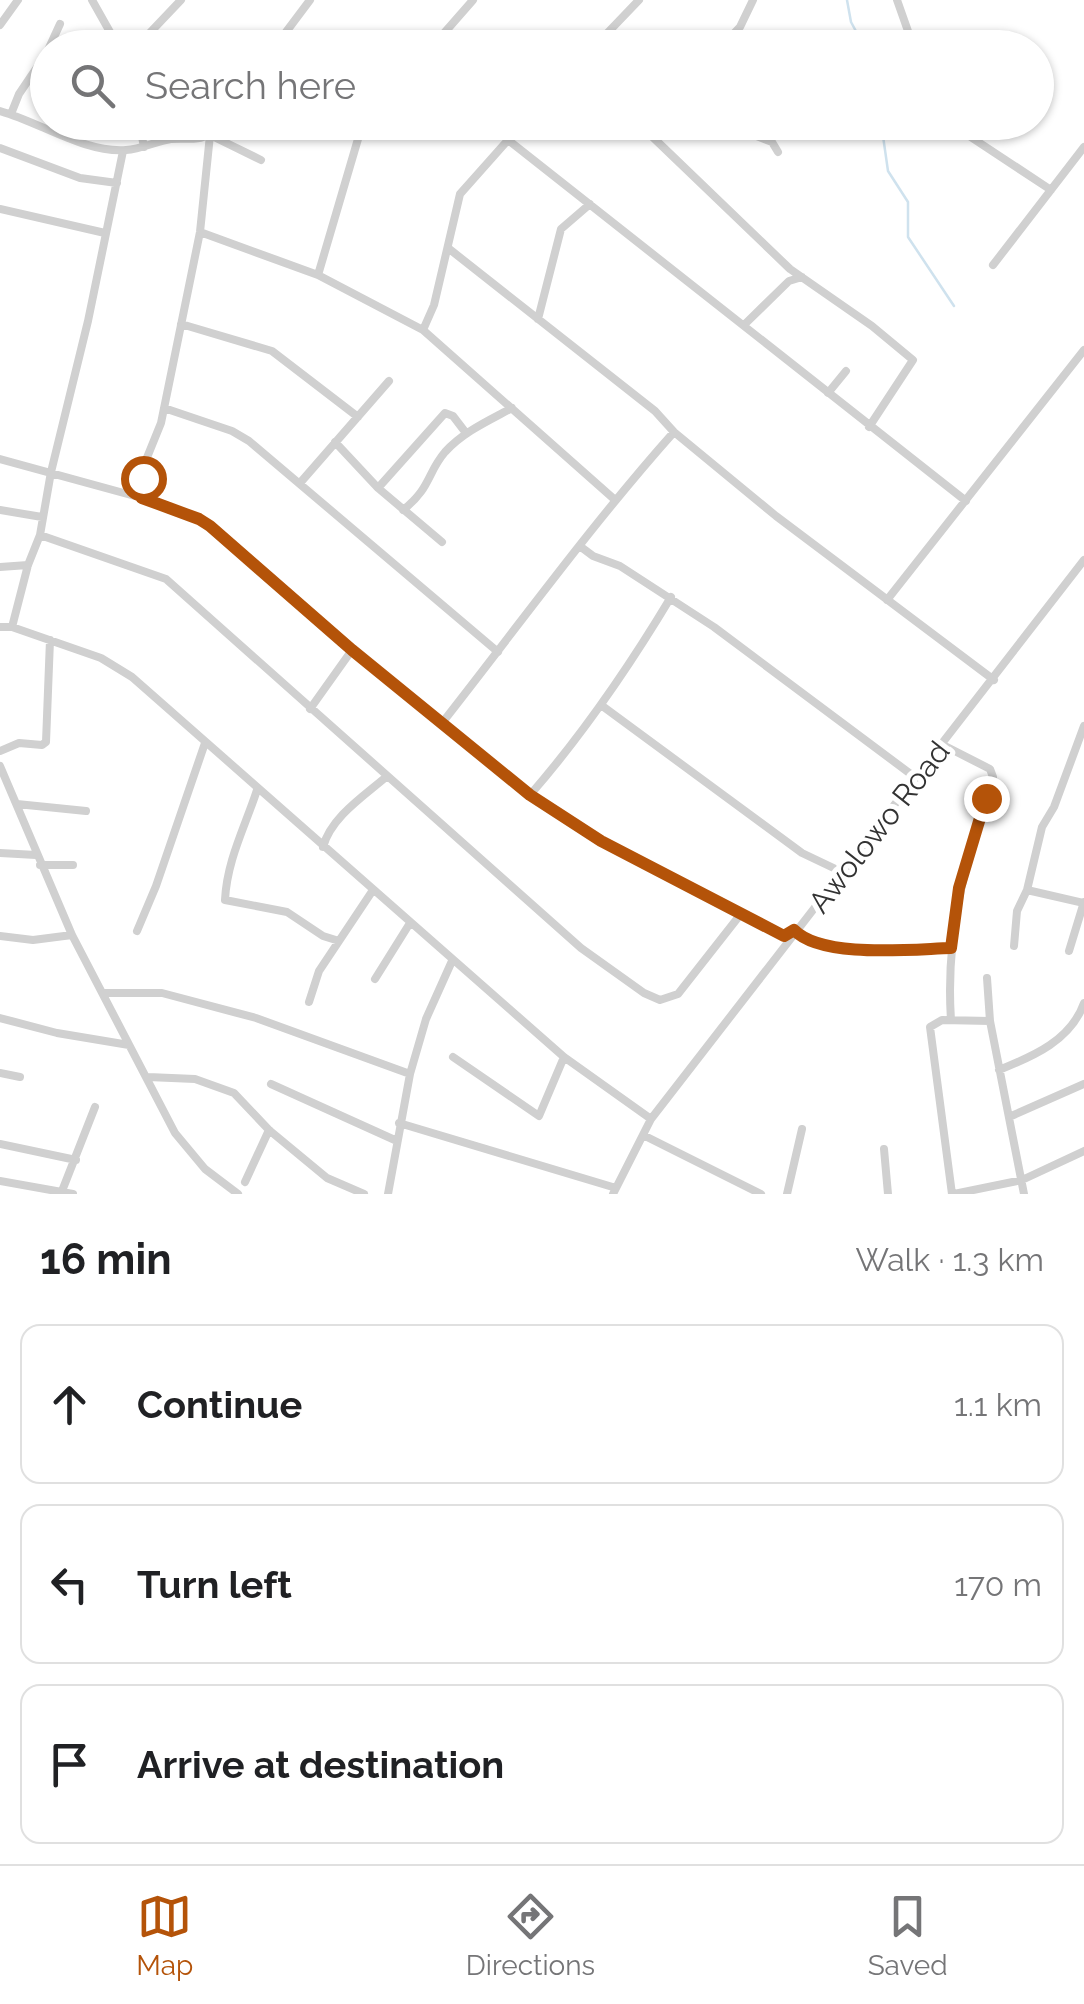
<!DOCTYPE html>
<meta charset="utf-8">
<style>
:root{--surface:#fff;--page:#f6f6f6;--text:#202124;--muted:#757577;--line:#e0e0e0;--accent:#b45309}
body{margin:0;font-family:Raleway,sans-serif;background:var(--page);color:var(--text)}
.stop{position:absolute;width:30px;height:30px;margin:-22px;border:8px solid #b45309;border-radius:50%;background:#fff}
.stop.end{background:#b45309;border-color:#fff;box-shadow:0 2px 10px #0008}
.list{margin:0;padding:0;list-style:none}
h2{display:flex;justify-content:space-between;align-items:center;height:130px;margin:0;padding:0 40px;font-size:42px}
h2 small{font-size:32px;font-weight:400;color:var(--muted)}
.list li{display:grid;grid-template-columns:65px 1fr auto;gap:30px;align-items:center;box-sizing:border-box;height:160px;margin:0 20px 20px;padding:0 20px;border:2px solid var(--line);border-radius:20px}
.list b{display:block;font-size:38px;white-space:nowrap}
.list em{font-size:32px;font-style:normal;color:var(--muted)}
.icon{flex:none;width:55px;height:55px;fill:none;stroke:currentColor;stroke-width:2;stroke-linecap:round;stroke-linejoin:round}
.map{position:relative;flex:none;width:1084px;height:1194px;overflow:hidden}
.search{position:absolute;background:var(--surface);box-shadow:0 2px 8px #0004;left:30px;right:30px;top:30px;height:110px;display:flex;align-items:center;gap:25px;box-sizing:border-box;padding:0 35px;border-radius:55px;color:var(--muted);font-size:38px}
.sheet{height:670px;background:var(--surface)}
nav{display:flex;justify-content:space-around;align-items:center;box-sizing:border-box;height:140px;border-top:2px solid var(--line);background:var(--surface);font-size:28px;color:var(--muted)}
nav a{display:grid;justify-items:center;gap:5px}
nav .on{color:var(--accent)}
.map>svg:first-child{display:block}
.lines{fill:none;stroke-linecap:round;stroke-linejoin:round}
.stream{stroke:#cfe2ee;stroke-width:2.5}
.minor{stroke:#d0d0d0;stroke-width:8}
.route{stroke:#b45309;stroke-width:12}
.labels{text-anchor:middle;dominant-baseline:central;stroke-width:10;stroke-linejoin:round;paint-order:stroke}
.street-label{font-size:30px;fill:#333;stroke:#fff}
</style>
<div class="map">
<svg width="1084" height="1194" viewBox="0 0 1084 1194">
<rect width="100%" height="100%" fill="#fff"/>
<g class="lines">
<path class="stream" d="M847 0 851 22 865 48
M881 122 888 171 908 202V237L954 306"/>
<path class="minor" d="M92 0 119 48
M897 0 914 48
M0 25 18 0
M143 40 181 0
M49 48 60 24
M274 48 310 0
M431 48 473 0
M593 48 639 0
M720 48 740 27 753 0
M0 111C40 122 84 153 126 150 142 149 156 141 171 139 196 137 202 145 219 122
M11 114 19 94 48 51
M139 122 144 147
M637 122 790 269 872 326 913 360 869 427
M721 122 772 142 778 152
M948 122 1051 190
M508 140 966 501
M0 148 80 178 117 183
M0 209 105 233
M200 232 318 275 423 330 614 499
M448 248 655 411 674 432 776 516 994 680
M993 265 1084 147
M318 275 363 122
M538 319 561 229 590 204
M181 324 272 351 358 417
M745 324 789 281 802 277
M423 330 434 305 460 194 524 122
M828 393 846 371
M164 408 232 431 249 441 498 652
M335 442 378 488 442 542
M0 459 142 498 199 519 352 650 530 795 601 841 784 937 794 930C822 959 912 949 951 948
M300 483 389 381
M378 488 445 413 453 416 466 433
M142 498 146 460 161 423 200 232 210 135 261 160
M0 510 42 517
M403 510C431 488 427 473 445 452 463 432 488 421 512 408
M40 535 166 579 581 948 644 993 660 1000 678 994 740 915
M581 547 593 556 620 566 714 627 916 778
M0 567 28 565
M887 600 1084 350
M0 627H12L101 658 132 677 564 1057 651 1119
M12 627 28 565 40 535 51 472 88 321 123 151
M601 705 802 853 844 873
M310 709 352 650
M442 723C519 625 592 524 674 432
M943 745 990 769 993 777C966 860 945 931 951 1020
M0 751 19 743 42 745 46 742 50 640
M0 766 72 935 175 1133 205 1169 238 1194
M257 790C245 827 227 860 225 900L287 912 323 936 339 941
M530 795C583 734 629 667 671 597
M17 804 86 811
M323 847C331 817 364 796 386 777
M0 853 36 855
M40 865H73
M1027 890 1084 903
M137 931 156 886 205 743
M0 936 33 940 72 935
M1014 946 1017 911 1027 890 1042 827 1054 807 1084 726
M1069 951 1084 902
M987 978 990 1021 1024 1194
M375 979 410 923
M104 993H162L256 1018 410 1074
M309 1002 319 971 373 890
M0 1018 57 1033 129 1045
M453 1057 539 1116 564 1057
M999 1070C1034 1056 1071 1040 1084 1003
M0 1073 20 1077
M148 1077 195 1079 234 1093 269 1130 327 1178 364 1194
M271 1084 397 1141
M1009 1117 1084 1084
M399 1123 616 1188
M645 1136 761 1194
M0 1144 76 1160
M884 1149 888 1194
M0 1181 73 1194
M245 1182 269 1130
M62 1191 95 1107
M388 1194 410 1074 426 1019 452 961
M613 1194 651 1119 1084 560
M787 1194 802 1129
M952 1194 930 1027 942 1020 990 1021
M954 1194 1022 1180 1084 1151"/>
</g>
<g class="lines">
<path class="route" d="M143 478 142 498 199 519 210 526 352 650 530 795 601 841 784 936 794 930C822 959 913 949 951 948L959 888 986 798"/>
</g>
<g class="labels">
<g class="street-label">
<text transform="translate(879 827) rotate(-52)">Awolowo Road</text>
</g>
</g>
</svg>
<div class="stop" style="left:143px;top:478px"></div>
<div class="stop end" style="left:986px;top:798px"></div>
<div class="search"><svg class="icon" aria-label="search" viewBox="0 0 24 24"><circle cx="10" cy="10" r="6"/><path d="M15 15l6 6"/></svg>Search here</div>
</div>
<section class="sheet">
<h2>16 min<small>Walk · 1.3 km</small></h2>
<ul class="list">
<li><svg class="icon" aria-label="ahead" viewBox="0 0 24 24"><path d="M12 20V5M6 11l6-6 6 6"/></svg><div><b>Continue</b></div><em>1.1 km</em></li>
<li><svg class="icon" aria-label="left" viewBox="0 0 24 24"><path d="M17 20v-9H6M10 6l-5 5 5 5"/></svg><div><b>Turn left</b></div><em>170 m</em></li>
<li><svg class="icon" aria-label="arrive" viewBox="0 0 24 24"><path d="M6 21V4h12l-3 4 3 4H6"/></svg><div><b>Arrive at destination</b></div></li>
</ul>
</section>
<nav>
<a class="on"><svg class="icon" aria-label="map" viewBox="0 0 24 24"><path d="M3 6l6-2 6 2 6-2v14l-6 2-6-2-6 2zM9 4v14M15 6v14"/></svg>Map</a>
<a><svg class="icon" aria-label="directions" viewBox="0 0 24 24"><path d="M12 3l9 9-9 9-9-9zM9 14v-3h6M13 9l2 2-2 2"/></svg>Directions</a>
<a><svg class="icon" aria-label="saved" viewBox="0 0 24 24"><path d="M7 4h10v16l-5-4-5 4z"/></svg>Saved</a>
</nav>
